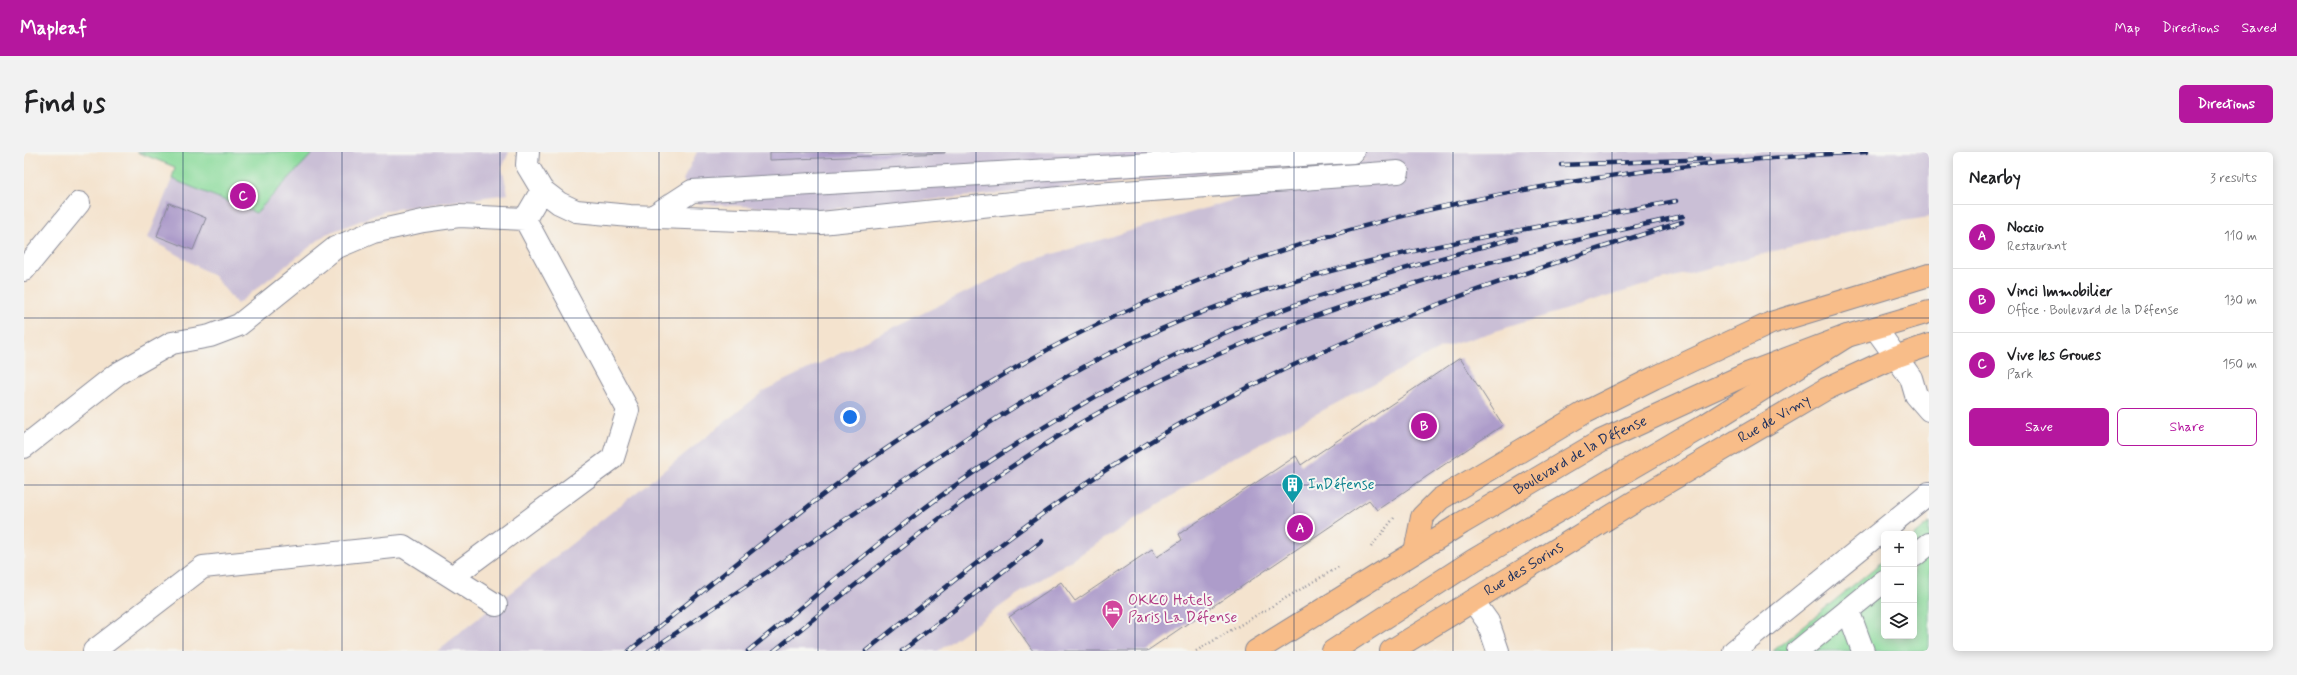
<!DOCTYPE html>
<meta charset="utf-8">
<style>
:root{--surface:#fff;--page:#f2f2f2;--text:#202124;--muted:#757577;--line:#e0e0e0;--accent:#b5179e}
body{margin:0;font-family:Mynerve,sans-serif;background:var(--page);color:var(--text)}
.controls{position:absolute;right:12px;bottom:12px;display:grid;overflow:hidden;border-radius:6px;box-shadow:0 2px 10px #0003}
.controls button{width:36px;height:36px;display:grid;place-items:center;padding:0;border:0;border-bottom:1px solid var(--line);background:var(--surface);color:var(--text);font:20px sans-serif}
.you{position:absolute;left:826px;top:265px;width:14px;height:14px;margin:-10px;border:3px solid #fff;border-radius:50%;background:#1a73e8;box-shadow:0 0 0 6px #1a73e833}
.badge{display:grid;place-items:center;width:26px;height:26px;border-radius:50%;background:var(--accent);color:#fff;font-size:13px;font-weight:700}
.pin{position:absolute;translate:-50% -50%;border:2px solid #fff;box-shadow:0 1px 4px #0006}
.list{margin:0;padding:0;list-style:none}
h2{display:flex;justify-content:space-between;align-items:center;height:52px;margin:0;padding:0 16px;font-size:17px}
h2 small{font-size:13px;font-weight:400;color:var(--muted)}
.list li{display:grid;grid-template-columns:26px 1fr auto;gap:12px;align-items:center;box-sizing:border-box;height:64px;padding:0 16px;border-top:1px solid var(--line)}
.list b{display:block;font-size:15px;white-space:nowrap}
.list p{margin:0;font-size:13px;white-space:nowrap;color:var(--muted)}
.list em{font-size:13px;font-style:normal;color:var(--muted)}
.actions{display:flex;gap:8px;padding:12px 16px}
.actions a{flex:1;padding:9px 0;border:1px solid var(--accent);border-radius:6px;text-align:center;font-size:14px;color:var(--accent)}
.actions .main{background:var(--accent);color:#fff}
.icon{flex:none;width:22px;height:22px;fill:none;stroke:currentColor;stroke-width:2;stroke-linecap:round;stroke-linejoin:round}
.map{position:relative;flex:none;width:1905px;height:499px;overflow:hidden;border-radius:6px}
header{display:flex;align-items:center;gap:24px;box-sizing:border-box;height:56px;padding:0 20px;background:var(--accent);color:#fff}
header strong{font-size:19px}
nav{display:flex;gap:22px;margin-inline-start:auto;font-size:14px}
.intro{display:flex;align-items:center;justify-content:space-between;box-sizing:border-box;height:96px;padding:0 24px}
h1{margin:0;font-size:28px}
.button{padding:10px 18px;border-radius:6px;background:var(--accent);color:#fff;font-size:14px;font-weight:700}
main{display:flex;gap:24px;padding:0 24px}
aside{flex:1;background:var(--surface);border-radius:6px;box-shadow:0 2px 10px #0003}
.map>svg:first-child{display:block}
.industrial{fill:#cabfd6}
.green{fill:#89da9a;stroke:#52847c}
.building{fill:#ad9cca}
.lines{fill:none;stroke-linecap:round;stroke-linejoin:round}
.minor-casing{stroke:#888996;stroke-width:24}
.major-casing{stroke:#888996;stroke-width:24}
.highway-casing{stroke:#888996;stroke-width:24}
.path{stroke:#888996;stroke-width:2.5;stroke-dasharray:1 3;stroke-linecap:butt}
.minor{stroke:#fff;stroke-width:22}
.major{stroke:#f8bd89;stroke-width:22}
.highway{stroke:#f8bd89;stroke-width:22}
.rail-casing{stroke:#1b2f5e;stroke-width:4.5}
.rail{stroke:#f6f6f2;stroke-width:3;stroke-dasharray:9;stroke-linecap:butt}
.grid{fill:none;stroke:#1b2f5e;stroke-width:1;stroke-opacity:0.55}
.labels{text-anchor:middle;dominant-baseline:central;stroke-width:4;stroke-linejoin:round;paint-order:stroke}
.street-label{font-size:15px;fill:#1b2f5e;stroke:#f6f6f2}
.culture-label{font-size:15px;fill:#0d838f;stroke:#f6f6f2;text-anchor:start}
.hotel-label{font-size:15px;fill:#b23c85;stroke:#f6f6f2;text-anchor:start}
</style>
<header>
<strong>Mapleaf</strong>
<nav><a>Map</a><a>Directions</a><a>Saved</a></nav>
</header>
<div class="intro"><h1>Find us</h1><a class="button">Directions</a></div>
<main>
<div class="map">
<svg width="1905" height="499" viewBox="0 0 1905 499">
<rect width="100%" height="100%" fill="#f6f6f2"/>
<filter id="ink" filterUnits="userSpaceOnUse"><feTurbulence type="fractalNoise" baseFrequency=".025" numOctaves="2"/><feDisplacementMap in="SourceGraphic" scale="8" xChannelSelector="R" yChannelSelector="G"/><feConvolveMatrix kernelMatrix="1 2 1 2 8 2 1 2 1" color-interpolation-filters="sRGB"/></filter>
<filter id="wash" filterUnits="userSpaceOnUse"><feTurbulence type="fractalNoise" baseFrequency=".012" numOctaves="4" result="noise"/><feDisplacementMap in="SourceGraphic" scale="16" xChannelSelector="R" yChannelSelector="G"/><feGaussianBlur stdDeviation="0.9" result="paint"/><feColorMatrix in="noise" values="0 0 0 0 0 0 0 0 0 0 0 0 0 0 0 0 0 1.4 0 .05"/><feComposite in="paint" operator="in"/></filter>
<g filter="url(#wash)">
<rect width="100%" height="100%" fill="#f4e3ce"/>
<path class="industrial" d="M290 0H485L478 16 484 42 364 58 302 82 213 152 190 124 124 86 148 27 232 61Z
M673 0H1905V65L1846 74 1634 129 1417 196 1201 310 991 444 914 499H413L741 238 1006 109 1345 7 797 58 675 52 659 28Z"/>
<path class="green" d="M113 0H290L232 61 148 27 151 15Z
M1905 371V499H1749L1860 408V484H1890V384Z"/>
<g id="blocks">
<path class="building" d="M746 0H921V1L746 8Z
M145 51 182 66 169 98 133 84Z
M1436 206 1479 273 1353 358 1345 348 1123 499H1009L985 465 1037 430 1051 449 1128 397 1133 405 1158 388 1155 382 1272 304 1277 313Z"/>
</g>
</g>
<g filter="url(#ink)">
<use href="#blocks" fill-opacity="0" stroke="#888996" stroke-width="1"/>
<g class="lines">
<defs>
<path id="minor" d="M504 0 503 13 518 38 535 51 552 59 606 64 797 71 1073 42 1374 20
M628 65 668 39 1329 0
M0 118 55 51
M1852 177 1887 226 1892 243 1905 258
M0 295 93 222 148 191 186 184 215 173 311 96 349 80 399 69 435 64 501 67 518 38
M1890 404 1905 392
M428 425 589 306 604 258 501 67
M1449 449 1464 470 1474 499
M1824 458 1839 499
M70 499 179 415 379 394 472 453
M1710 499 1905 341
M1774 499 1860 429"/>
<g id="major">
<path d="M1391 400 1398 365 1416 347 1560 261 1630 226 1747 171 1905 123"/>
<path id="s1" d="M1232 499 1438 371 1577 289 1723 222 1823 184 1905 160"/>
<path id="s2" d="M1367 499 1633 336 1802 237 1871 205 1905 193"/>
</g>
<path id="highway" d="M1309 499 1450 408 1683 272 1823 184"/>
</defs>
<use href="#minor" class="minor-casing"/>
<use href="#major" class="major-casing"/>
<use href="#highway" class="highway-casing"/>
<path class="path" d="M1347 395 1370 366
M1172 499 1316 414"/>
<use href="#minor" class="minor"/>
<use href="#major" class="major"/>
<use href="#highway" class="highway"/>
<defs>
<path id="rail" d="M1537 13 1685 7
M605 499C682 437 757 373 836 315 888 278 943 244 998 212 1251 68 1554 14 1842 0
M625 499C703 447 780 395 858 343 943 285 1028 226 1122 184 1288 107 1474 84 1652 49
M724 499C811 428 896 353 991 293 1034 266 1079 239 1125 216 1241 157 1367 118 1492 86
M750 499C856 413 961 323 1081 257 1262 159 1460 107 1659 64
M842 499C953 409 1061 323 1188 254 1336 174 1498 120 1658 70
M878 499 1018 389"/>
</defs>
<use href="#rail" class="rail-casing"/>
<use href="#rail" class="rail"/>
</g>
</g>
<path class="grid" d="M159 0V499M318 0V499M476 0V499M635 0V499M794 0V499M952 0V499M1111 0V499M1270 0V499M1429 0V499M1588 0V499M1746 0V499M0 166H1905M0 333H1905"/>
<defs>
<symbol id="building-pin" viewBox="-11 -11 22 30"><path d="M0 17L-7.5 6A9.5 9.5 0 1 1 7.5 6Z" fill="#0f9aa8" stroke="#f6f6f2"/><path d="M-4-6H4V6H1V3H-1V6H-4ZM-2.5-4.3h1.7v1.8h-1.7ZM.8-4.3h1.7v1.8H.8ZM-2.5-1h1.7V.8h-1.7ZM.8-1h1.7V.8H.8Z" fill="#fff"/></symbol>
<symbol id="hotel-pin" viewBox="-11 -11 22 30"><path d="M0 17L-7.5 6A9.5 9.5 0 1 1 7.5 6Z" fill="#d1479c" stroke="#f6f6f2"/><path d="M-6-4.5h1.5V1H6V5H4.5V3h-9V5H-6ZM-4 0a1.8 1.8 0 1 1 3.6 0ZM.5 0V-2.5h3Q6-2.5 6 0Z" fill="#fff"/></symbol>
</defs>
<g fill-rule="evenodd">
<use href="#building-pin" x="1256" y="320" width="25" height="34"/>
<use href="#hotel-pin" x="1076" y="446" width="25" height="34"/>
</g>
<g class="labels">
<g class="street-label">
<text stroke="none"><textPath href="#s2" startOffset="448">Rue de Vimy</textPath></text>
<text stroke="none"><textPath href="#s1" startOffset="379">Boulevard de la Défense</textPath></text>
<text stroke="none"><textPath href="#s2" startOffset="156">Rue des Sorins</textPath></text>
</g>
<g class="culture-label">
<text x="1284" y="333">InDéfense</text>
</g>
<g class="hotel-label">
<text x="1104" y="449">OKKO Hotels<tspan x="1104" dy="17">Paris La Défense</tspan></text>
</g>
</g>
</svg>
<div class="controls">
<button>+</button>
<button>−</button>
<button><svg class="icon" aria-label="layers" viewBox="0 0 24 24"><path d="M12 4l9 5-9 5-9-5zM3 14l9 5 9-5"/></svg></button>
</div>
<div class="you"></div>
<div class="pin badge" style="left:1276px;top:376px">A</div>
<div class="pin badge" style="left:1400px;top:274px">B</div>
<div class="pin badge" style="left:219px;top:44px">C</div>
</div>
<aside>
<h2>Nearby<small>3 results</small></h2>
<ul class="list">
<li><span class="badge">A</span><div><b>Noccio</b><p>Restaurant</p></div><em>110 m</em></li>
<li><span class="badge">B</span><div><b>Vinci Immobilier</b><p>Office · Boulevard de la Défense</p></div><em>130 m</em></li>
<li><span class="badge">C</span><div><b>Vive les Groues</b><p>Park</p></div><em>150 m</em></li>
</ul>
<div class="actions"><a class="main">Save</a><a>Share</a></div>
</aside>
</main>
